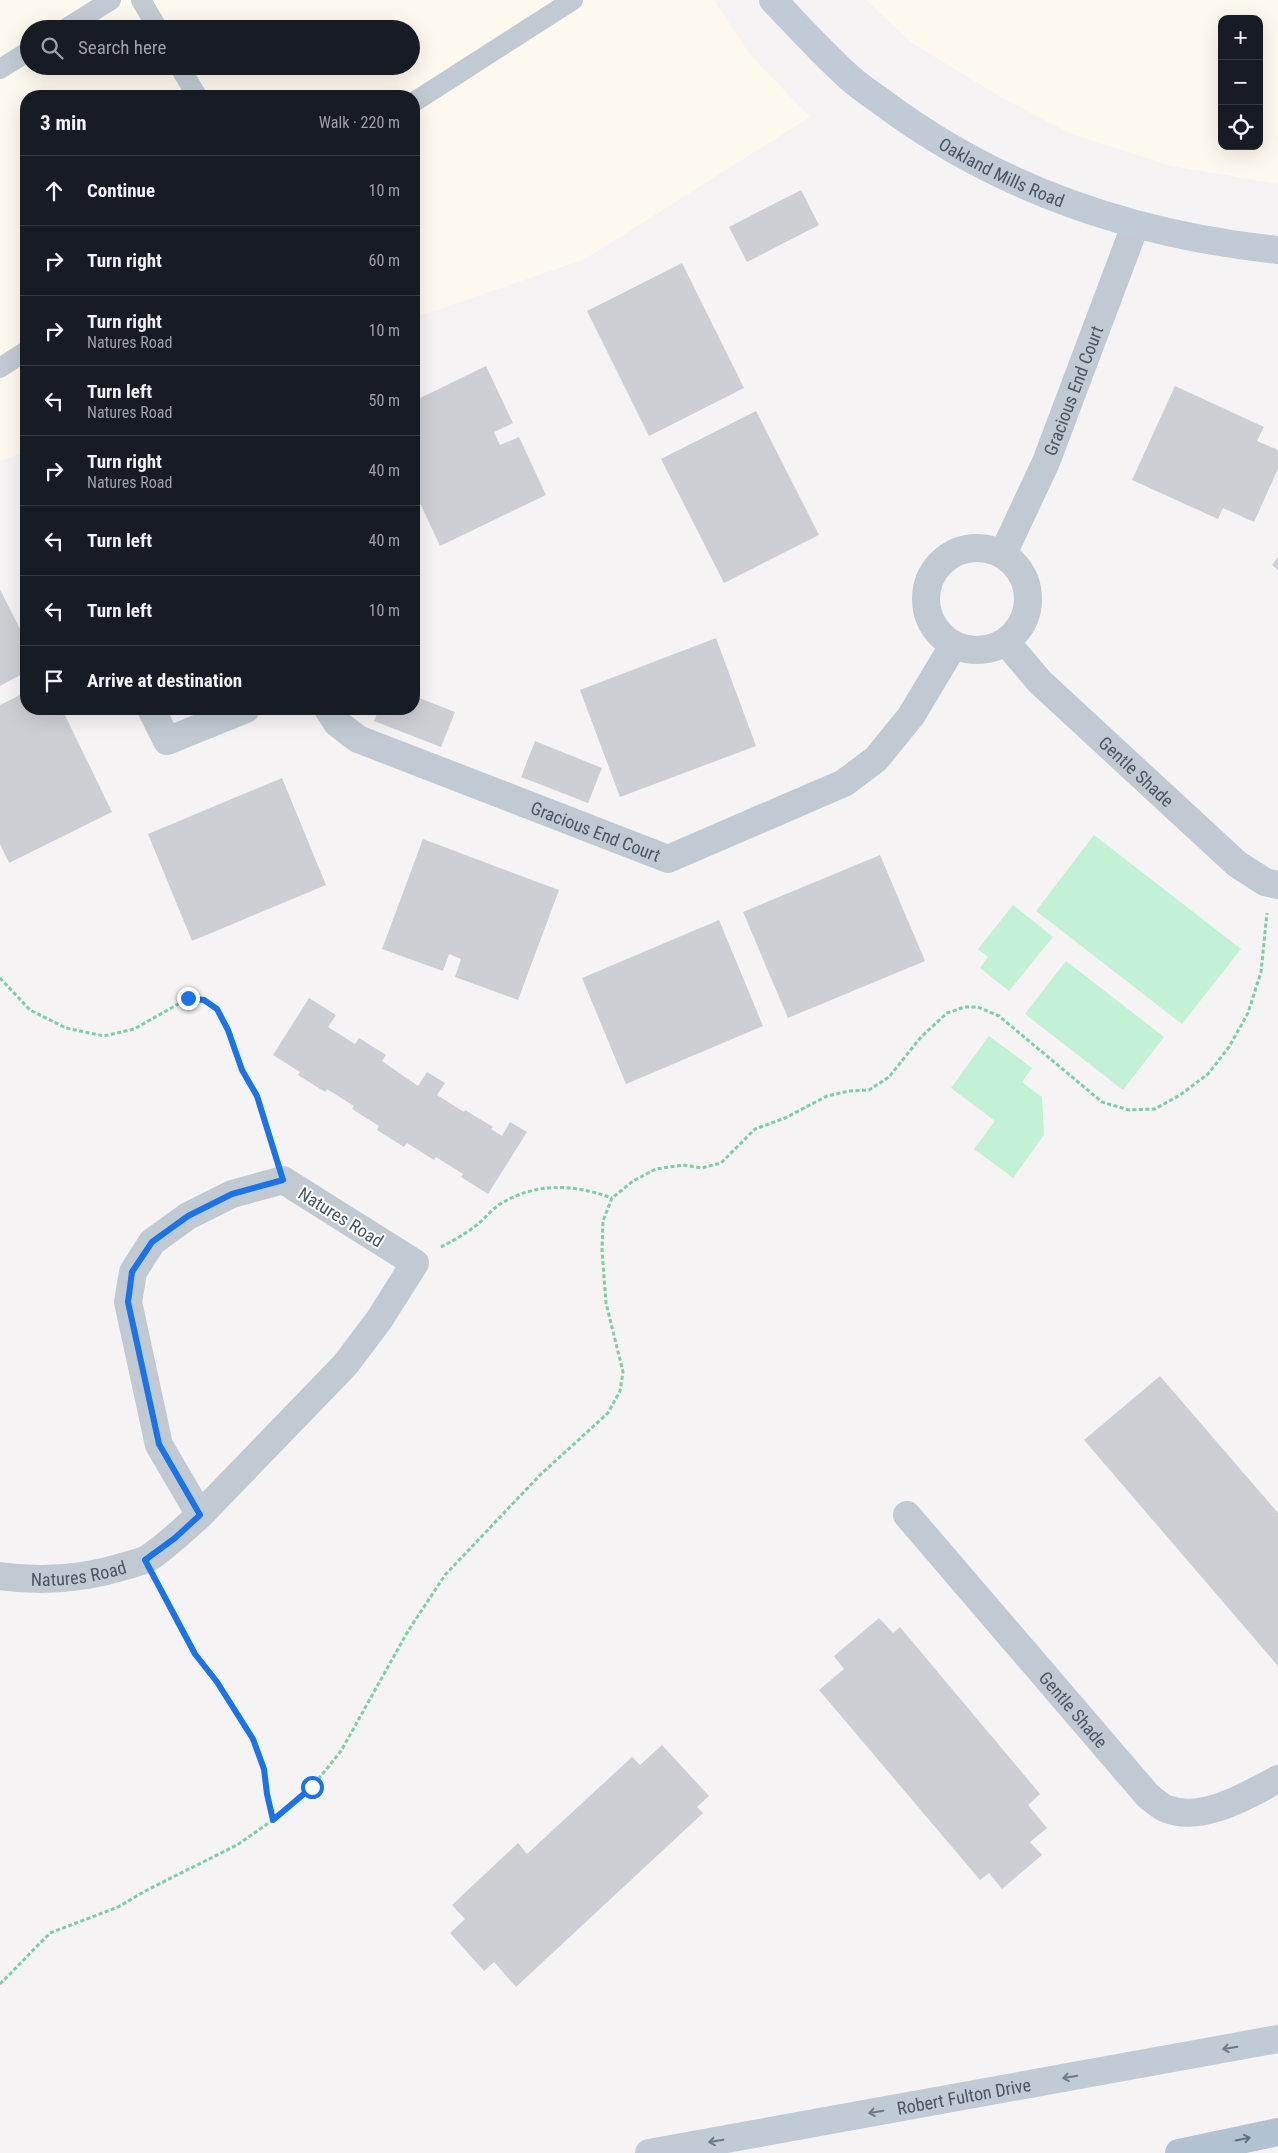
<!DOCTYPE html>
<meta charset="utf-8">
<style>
:root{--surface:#171b24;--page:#20242c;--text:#f1f3f6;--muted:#9ea1a6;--line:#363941}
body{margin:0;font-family:"Roboto Condensed",sans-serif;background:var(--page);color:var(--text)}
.controls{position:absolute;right:15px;top:15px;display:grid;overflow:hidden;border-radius:10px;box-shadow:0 5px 20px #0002}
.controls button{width:45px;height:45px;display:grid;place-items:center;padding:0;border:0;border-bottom:1px solid var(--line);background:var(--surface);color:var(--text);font:25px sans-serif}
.stop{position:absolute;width:15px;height:15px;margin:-11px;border:4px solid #1a73e8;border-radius:50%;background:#fff}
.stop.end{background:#1a73e8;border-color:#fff;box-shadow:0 1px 5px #0008}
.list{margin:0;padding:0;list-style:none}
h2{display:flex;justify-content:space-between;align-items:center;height:65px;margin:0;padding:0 20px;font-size:21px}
h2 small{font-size:16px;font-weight:400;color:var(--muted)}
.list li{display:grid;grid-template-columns:32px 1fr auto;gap:15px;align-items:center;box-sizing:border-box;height:70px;padding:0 20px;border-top:1px solid var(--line)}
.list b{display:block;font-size:19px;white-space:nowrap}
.list p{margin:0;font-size:16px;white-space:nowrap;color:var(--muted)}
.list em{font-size:16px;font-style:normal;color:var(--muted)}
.icon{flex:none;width:28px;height:28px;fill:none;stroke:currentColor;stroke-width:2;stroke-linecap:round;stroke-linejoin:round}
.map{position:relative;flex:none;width:1278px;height:2153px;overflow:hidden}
.search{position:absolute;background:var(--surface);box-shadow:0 5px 20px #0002;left:20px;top:20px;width:400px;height:55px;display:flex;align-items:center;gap:12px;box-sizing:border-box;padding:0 18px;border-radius:28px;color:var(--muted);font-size:19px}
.panel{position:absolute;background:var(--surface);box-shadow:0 5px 20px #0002;left:20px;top:90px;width:400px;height:625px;border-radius:20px}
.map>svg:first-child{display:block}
.commercial{fill:#fdf9ef;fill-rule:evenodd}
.green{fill:#c3f1d5}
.building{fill:#cdcfd5}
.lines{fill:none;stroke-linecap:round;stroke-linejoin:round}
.path{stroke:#7ad0a6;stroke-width:3;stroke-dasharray:4 2.5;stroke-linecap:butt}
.lane{stroke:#c1cad2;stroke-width:20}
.street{stroke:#c1cad2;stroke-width:28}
.secondary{stroke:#c1cbd6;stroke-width:28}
.primary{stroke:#b3c2d1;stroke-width:28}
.oneway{stroke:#6e7984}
.oneway2{stroke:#64717d}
.route{stroke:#1a73e8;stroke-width:6}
.labels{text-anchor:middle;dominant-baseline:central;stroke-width:4;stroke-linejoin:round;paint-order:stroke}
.street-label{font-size:18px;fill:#4a5661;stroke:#fff}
</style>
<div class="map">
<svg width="1278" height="2153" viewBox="0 0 1278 2153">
<rect width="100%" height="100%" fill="#f5f3f3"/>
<path class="commercial" d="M0 0H714L749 53 810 117 585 259 414 318V96H26V452L0 461ZM29 29H411V66H29Z
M866 0H1278V184L1171 166 1069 133 1004 99 912 43ZM1222 19H1259V146H1222Z"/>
<path class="green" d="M1094 835 1241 949 1182 1024 1036 911Z
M1013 905 1053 937 1009 991 980 968 988 957 978 949Z
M1066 961 1164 1037 1123 1090 1025 1014Z
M989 1036 1032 1068 1022 1082 1042 1097 1044 1135 1013 1178 974 1149 995 1121 951 1088Z"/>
<path class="building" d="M801 190 819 225 747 262 729 227Z
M682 263 744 388 649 436 587 311Z
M486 366 513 423 494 432 500 445 519 437 546 495 440 546 414 490V401Z
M1175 386 1264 427 1257 441 1278 450V469L1254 522 1223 508 1218 519 1132 480Z
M756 411 819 535 724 583 661 459Z
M1278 557V570L1272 565Z
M0 589 26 641V672L0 686Z
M716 638 756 746 620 797 580 690Z
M26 692V709H62L112 812 9 863 0 844V705Z
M414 696 455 712 441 747 374 721 379 709H414Z
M535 741 602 768 588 803 521 777Z
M282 778 326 885 192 941 148 834Z
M423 839 559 890 518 1000 455 977 461 959 449 954 443 971 382 949Z
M880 855 925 961 788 1018 743 912Z
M719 920 763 1026 626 1084 582 978Z
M309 998 336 1015 328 1027 355 1044 359 1038 386 1055 382 1061 418 1086 427 1072 445 1083 437 1095 464 1112 465 1110 493 1127 491 1129 502 1136 510 1122 527 1132 488 1194 461 1177 463 1174 436 1157 434 1160 407 1143 404 1147 377 1130 379 1126 352 1109 354 1106 327 1089 325 1092 298 1075 300 1072 273 1055Z
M1160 1376 1278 1513V1666L1084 1440Z
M879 1618 893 1633 900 1627 1040 1794 1028 1805 1047 1828 1030 1842 1042 1855 1002 1889 989 1873 980 1880 819 1690 844 1669 834 1656Z
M662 1745 709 1796 697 1807 703 1813 516 1987 494 1962 484 1971 450 1933 465 1919 452 1905 518 1843 527 1854 632 1757 640 1765Z"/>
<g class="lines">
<path class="path" d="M0 978 30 1010 66 1028 104 1036 134 1029 189 998 204 1000 217 1009 228 1030 242 1070 257 1096 273 1151
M441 1247C452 1241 464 1235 474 1227 483 1221 491 1210 500 1204 537 1182 573 1184 612 1198
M159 1587C170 1609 181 1634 195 1654 215 1683 238 1708 253 1739 265 1765 266 1793 273 1820
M0 1984 50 1933 118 1907 149 1889 237 1845 273 1820 312 1787 341 1751 408 1631 445 1575 540 1475 608 1413 620 1391 623 1372 606 1303 602 1250 603 1221 612 1198 633 1181 656 1169 683 1165 702 1168 721 1163 755 1129 785 1118 827 1096 849 1091 869 1090 889 1077 921 1037 947 1013 965 1007H978L999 1016 1102 1102 1129 1110 1155 1109 1180 1095 1208 1074 1229 1047 1248 1013 1261 972 1267 913"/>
<path class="lane" d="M141 0 158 29
M65 29 111 0
M179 66 197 96
M0 69 29 51
M414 102 573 0
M0 368 26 351"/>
<g class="street">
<circle cx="977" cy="599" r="51"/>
<path id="s1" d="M1003 554 1046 462 1135 226"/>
<path id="s2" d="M1006 642 1040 682 1237 864 1265 882 1278 885"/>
<path d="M151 709 167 741 246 709"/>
<path id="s3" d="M328 709 337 723 358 739 668 859 844 783 876 759 911 716 953 646"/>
<path id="s4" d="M907 1515 1148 1796C1154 1800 1160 1807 1167 1809 1202 1823 1248 1795 1278 1779"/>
<path id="s5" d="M0 1576C42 1582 84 1579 125 1566 132 1564 140 1562 147 1559 166 1547 183 1530 200 1515L345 1365 379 1320 415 1263 283 1180 232 1194 188 1216 152 1242 133 1272 128 1302 159 1445 200 1515"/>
</g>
<g class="secondary">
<path id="s6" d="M773 0C798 26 823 54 850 78 861 88 874 96 886 105 1002 191 1136 235 1278 250"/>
<path id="s7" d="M649 2153 1278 2039"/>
</g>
<path class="primary" d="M1179 2153 1278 2132"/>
</g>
<defs><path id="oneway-shaft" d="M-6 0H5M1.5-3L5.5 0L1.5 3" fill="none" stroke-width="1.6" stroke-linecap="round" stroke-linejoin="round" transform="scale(1.25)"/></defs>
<g class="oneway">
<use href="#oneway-shaft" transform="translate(1230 2048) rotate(170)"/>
<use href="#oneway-shaft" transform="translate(1070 2077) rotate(170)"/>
<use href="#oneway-shaft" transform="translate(876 2112) rotate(170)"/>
<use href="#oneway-shaft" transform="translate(716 2141) rotate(170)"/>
</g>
<use class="oneway2" href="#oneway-shaft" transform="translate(1243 2139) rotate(-12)"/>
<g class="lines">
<path class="route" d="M188 998 204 1000 217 1009 228 1030 242 1070 257 1096 283 1180 232 1194 188 1216 152 1242 132 1272 128 1302 159 1444 200 1515 175 1538 145 1560 195 1654 217 1682 253 1739 264 1769 267 1794 273 1820 312 1787"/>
</g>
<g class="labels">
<g class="street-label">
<text stroke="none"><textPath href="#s6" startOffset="289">Oakland Mills Road</textPath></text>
<text stroke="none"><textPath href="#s1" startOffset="178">Gracious End Court</textPath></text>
<text stroke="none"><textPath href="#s2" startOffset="184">Gentle Shade</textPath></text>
<text stroke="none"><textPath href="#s3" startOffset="298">Gracious End Court</textPath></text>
<text transform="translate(341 1217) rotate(32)">Natures Road</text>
<text stroke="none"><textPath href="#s5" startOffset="79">Natures Road</textPath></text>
<text stroke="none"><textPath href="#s4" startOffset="256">Gentle Shade</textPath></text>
<text stroke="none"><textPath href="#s7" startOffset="320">Robert Fulton Drive</textPath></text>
</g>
</g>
</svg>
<div class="controls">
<button>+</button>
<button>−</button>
<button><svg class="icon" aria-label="locate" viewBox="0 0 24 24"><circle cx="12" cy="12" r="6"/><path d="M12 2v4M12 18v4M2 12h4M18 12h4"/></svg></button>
</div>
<div class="stop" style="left:312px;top:1787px"></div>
<div class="stop end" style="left:188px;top:998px"></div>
<div class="search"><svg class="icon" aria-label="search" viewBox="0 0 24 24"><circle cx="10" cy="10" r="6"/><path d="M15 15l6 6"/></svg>Search here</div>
<section class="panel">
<h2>3 min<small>Walk · 220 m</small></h2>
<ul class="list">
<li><svg class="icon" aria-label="ahead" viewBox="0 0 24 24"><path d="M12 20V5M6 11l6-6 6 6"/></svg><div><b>Continue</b></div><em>10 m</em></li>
<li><svg class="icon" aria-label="right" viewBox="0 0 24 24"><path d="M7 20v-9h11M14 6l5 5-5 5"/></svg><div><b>Turn right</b></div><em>60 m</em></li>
<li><svg class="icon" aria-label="right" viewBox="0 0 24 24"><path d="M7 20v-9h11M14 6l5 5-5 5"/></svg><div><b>Turn right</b><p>Natures Road</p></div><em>10 m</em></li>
<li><svg class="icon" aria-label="left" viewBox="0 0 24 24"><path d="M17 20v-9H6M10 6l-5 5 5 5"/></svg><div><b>Turn left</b><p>Natures Road</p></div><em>50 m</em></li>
<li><svg class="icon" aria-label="right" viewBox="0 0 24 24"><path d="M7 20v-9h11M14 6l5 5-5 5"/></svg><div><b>Turn right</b><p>Natures Road</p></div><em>40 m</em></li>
<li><svg class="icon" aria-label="left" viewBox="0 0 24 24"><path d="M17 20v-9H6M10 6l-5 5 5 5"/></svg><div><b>Turn left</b></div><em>40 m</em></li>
<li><svg class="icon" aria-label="left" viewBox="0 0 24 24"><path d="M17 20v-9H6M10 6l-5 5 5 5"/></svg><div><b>Turn left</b></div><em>10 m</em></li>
<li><svg class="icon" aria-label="arrive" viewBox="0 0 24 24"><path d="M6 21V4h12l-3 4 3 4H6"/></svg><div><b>Arrive at destination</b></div></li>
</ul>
</section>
</div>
